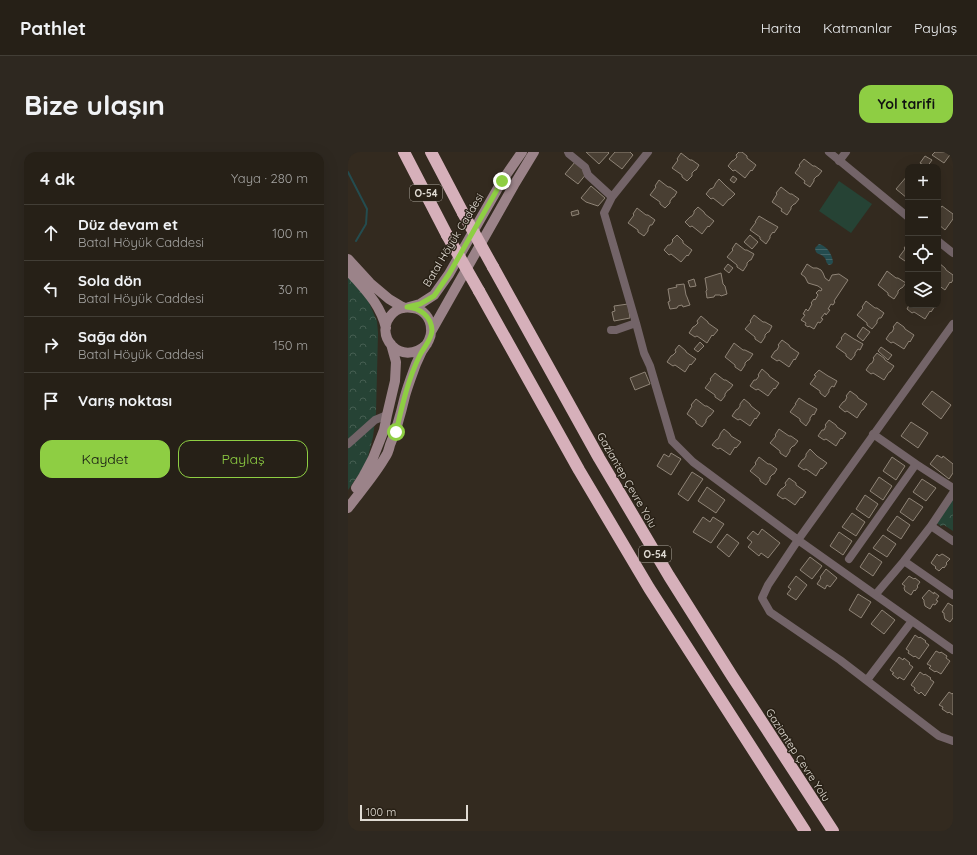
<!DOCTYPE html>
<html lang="tr">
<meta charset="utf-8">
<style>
:root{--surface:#262017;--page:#2e2820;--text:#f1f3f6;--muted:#a4a3a1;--line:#423e36;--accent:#8ece43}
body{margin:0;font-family:Quicksand,sans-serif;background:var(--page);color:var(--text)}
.controls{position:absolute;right:12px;top:12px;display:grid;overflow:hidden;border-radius:8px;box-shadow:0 4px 16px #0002}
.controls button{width:36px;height:36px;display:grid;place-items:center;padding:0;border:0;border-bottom:1px solid var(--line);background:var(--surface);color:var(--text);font:20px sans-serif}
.scale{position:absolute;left:12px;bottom:10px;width:108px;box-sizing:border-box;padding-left:4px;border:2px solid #e0dbd3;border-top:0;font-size:11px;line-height:14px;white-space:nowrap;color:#e0dbd3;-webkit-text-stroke:3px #292116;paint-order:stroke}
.stop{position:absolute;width:12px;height:12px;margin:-9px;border:3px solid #8ece43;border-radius:50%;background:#fff}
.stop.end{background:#8ece43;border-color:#fff;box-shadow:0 1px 4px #0008}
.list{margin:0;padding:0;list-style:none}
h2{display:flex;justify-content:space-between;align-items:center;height:52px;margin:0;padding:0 16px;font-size:17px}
h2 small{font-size:13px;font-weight:400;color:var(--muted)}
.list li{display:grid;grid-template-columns:26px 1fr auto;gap:12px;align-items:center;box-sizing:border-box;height:56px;padding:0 16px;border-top:1px solid var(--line)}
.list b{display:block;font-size:15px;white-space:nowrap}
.list p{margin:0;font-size:13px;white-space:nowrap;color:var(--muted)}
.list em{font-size:13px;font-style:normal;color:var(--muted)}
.actions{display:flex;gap:8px;padding:12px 16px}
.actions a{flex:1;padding:9px 0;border:1px solid var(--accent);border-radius:12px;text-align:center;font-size:14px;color:var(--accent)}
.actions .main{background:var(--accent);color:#111}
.icon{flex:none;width:22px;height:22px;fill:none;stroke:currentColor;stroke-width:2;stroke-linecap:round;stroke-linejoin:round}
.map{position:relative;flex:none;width:605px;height:679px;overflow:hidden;border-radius:12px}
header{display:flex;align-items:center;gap:24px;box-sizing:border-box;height:56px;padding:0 20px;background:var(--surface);border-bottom:1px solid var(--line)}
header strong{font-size:19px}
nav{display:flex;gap:22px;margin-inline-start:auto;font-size:14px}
.intro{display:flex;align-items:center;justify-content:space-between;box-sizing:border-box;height:96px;padding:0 24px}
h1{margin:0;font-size:28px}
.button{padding:10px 18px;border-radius:12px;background:var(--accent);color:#111;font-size:14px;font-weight:700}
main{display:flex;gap:24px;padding:0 24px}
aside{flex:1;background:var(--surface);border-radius:12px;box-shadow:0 4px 16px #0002}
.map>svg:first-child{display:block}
.park{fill:url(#park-crowns)}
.pitch{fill:#264335}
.water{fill:url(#water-rules)}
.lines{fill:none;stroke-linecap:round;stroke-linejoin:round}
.stream{stroke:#244c4f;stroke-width:2}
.building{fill:#493f33;stroke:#8f8477}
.street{stroke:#736468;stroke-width:8}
.secondary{stroke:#9b8389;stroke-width:10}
.highway{stroke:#d6b0ba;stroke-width:12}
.highway-bridge{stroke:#d6b0ba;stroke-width:12}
.route{stroke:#8ece43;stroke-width:5}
.labels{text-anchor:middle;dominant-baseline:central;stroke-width:3;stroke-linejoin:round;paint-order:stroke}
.shield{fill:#292116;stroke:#a9a39a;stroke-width:1}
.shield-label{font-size:10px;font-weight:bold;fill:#e0dbd3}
.street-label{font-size:11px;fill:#e0dbd3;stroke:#292116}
</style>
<header>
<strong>Pathlet</strong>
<nav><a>Harita</a><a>Katmanlar</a><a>Paylaş</a></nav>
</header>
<div class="intro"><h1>Bize ulaşın</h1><a class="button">Yol tarifi</a></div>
<main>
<aside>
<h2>4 dk<small>Yaya · 280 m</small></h2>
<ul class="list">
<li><svg class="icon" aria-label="ahead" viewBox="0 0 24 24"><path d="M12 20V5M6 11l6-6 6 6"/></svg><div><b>Düz devam et</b><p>Batal Höyük Caddesi</p></div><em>100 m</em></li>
<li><svg class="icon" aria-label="left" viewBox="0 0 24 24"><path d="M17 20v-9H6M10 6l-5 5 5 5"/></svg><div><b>Sola dön</b><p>Batal Höyük Caddesi</p></div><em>30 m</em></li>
<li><svg class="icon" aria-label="right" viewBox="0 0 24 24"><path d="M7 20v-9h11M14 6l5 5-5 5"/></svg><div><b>Sağa dön</b><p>Batal Höyük Caddesi</p></div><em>150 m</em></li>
<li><svg class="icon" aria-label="arrive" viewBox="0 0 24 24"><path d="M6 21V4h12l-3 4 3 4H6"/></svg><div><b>Varış noktası</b></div></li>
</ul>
<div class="actions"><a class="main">Kaydet</a><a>Paylaş</a></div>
</aside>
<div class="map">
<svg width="605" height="679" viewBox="0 0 605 679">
<defs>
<pattern id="park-crowns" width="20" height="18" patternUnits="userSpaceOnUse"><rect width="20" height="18" fill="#264335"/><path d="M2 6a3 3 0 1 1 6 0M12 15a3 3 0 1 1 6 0" fill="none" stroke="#455e51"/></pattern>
<pattern id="water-rules" width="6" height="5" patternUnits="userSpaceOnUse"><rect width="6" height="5" fill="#244c4f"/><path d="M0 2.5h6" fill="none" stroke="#446567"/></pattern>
</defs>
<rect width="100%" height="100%" fill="#332a1f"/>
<path class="park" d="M0 123 19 146 29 169 30 181 28 261 25 285 18 312 0 338Z
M605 345V379L596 373 593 374 587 370Z"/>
<path class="pitch" d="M491 29 524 52 503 81 471 59Z"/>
<path class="water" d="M471 92C479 94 484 102 485 110L484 112 481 113C477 110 479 108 476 105 471 100 468 104 467 96Z"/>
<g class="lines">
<path class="stream" d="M0 20 19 57 18 72 8 89"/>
</g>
<path class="building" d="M238 0H260L261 1 251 12Z
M267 0H282L285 3 274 17 261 7Z
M391 0H394L399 4V6L408 13 404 19 403 18 397 26 387 18 385 19 380 14 384 9 386 8 389 5 388 3Z
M587 0H604L596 11 584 3Z
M333 1 342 8H344L351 13 348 18H347L344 21V24L339 29 334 25V23L324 16 330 8 329 7Z
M577 4 584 8 579 15 572 11Z
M456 7 465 14H467L474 19 470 24H469L466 27V29L462 35 456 31 457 29 447 21 452 14 451 13Z
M227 10 239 21 230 32 217 22Z
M560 23V45L559 46 548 37Z
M385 24 389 27 386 31 382 28Z
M371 27 378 34 387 42 382 47H381L375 54 365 46 363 47 358 42 362 37 365 36 367 33V32Z
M311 28 320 35H322L329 40 326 45H325L322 49V51L317 56 312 52V50L302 43 308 35 307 34Z
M243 34 257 46 250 54 238 50 233 46Z
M433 35 442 42H444L451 47 447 52H446L443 55V57L439 63 433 59 434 57 424 50 429 42 428 41Z
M594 54 605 62V67L597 78 590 72V59Z
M350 55 356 60 357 62 366 69 361 75 360 74 354 82 344 74 342 75 337 70 342 65 344 64 346 61V59Z
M289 56 298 63H300L307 68 304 73H302L300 77V79L296 84 290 80V78L280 71 286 63 285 62Z
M230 58 231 62 224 64 223 60Z
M411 64 421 70 423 71 430 75 426 81 425 80 422 84V86L418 92 412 87V85L402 78 408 70H407Z
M329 83 335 89V91L344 98 340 104 339 103 333 110 323 102 321 103 316 98 320 93H322L325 89 324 88Z
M402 83 410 90 404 97 396 90Z
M388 91 397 98H399L406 102 403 108H402L399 111V113L395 119 389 115V113L379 105 385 98 384 97Z
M560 91V111L551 105 557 97 556 96Z
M591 111 597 116 598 118 605 123V128L603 131 602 130 597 138 590 133Z
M380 112 385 116 381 121 376 117Z
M459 112 465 116H469L473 118 475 121 477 126 481 129 484 123 491 122 500 128 486 149 487 150 485 153 483 152 480 157 482 158 478 163 477 161 473 166 475 167 472 171 470 170 466 177 461 174 460 175 457 173 458 171 453 168 457 163 455 162 458 157 460 159 464 152 463 151 466 147 467 148 470 143 468 141 471 138 473 139 474 137 470 134 460 131 457 125 453 122Z
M539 119 548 126H550L558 131 554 136H553L550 139V141L546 147 540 143V141L530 133Z
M373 121 375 132 377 134 379 142 373 144 372 143H367L366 145 359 146 358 139 359 138 357 126Z
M346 127 348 134 342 135 340 129Z
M336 132 338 143 339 145 342 153 335 155 334 153 330 154 329 156 322 157 320 150 322 149 320 137 329 135 328 133Z
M518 149 527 156H529L536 161 533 166H531L529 169V171L524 177 519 173V171L509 163 515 156 514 155Z
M280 152 282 166 266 169 264 160 267 159 266 154Z
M561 153H586L587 154 583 160 582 159 577 167 566 160 564 161 559 157Z
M406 163 415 170H417L424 174 421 180H420L417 183V185L413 191 407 187V185L397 177 403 170 402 169Z
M353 164 360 170V171L370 178 365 184 364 183 359 191 349 184 347 185 341 181 345 175 347 174 350 171 349 169Z
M549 170 556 175 557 177 566 183 562 190 561 189 556 197 545 190 543 191 538 187 542 181 544 180 546 176 545 175Z
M515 175 522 180 515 189 509 184Z
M497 181 506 187 508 188 515 192 512 198 510 197 507 201V203L503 208 498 204V202L488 195 494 187 493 186Z
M434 188 441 193 442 195 451 201 447 208 446 207 441 215 431 208 429 209 423 205 427 199 429 198 431 194 430 193Z
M352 190 356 194 350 200 346 197Z
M386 191 395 198H397L405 202 401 208H400L397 211V213L393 219 387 215V213L377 205Z
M331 193 338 199V200L348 207 343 213 342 212 337 220 327 213 325 214 319 210 323 204 325 203 328 200 327 198Z
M533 195 544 203 540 208 530 199Z
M529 201 536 206 537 208 546 214 542 220H541L536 228 525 221 523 222 518 218 522 212 524 211 526 207 525 206Z
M414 217 421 223V224L431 231 427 237 426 236 420 244 410 237 408 238 402 234 406 228H408L411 224 410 223Z
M471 218 480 224 482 225 489 229 486 235 484 234 481 238V240L477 245 472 241V239L462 232 468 224 466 223Z
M297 220 302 232 287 238 282 226Z
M367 221 376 228H378L385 233 381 238H380L377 242V244L373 249 367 245V243L357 236 363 228 362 227Z
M502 239 509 244 510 246 519 252 515 258H514L509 266 499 259 497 260 491 255 495 250 497 249 499 245 498 244Z
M584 239 603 253 593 267 574 252Z
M451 246 460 252 462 253 469 257 466 263 465 262 462 266V268L458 274 452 269V267L442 260 448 252H447Z
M348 247 357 254H359L366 259 362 264H361L358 268V270L354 275 348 271V269L339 262 344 254 343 253Z
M396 247 402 252 403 254 412 261 408 267 407 266 402 274 392 267 390 268 384 264 388 258 390 257 392 254V252Z
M481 268 488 273 489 275 498 281 494 287 493 286 488 294 478 287 476 288 470 284 474 278H476L478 274 477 273Z
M563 270 580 281 570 296 553 284Z
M376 277 382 282 383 284 393 290 388 296 387 295 382 303 372 296 370 297 364 293 368 288 370 287 372 283V282Z
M431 277 441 284H443L450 289 446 294H445L442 297V299L438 305 432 301V299L422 291 428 284 427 283Z
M462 297 469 304 479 311 474 317 473 316 468 324 458 317 456 318 450 314 454 308 456 307 458 304V302Z
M323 301 333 307 323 323 309 314 316 302 321 305Z
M589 303 594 306 595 304 605 312V321L601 327 582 312Z
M411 305 420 312H422L429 317 426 322H425L422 325V327L418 333 412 329V327L402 319 408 312 407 311Z
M544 305 557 314 548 328 535 319Z
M344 320 355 327 340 349 330 342Z
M531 325 544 334 535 348 522 339Z
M441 326 448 331V333L458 340 454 346 453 345 447 353 437 346 435 347 429 343 433 337 435 336 438 333 437 331Z
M574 327 588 336 578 349 565 340Z
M359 335 377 348 368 361 350 349Z
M517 343 530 352 521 366 508 357Z
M561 346 575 355 565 369 552 360Z
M504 361 517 370 508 384 494 375Z
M549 364 562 373 553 387 539 378Z
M355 365 362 370 365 365 376 372 363 391 345 380Z
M414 377 432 391 420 406 413 401 411 404 400 395 404 390 399 386 405 379 410 383Z
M491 380 504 389 495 403 482 394Z
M379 382 391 391 381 405 369 395Z
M535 383 548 392 539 405 525 396Z
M521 401 534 410 525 424 512 415Z
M589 402 591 404 594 402 596 403 602 407 598 411 599 412 596 416 595 415 591 419 587 416 588 415 583 411Z
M462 405 474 414 464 427 452 418Z
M478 417 489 426 482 435 479 433 477 437 469 432 473 426 472 425Z
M448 424 459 433 448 448 439 442 443 437 440 435Z
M561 424 566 427 567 426 572 430 569 434 570 435 567 439 566 438 563 443 557 439 556 436 557 434 554 432Z
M581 438 586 442V440L591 444 588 448 590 449 587 453 585 452 582 457 577 454 576 450V448L574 446Z
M510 442 523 450 513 466 501 458Z
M600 451 605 454V466L602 470 597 467 596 463V461L594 460Z
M534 458 547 468 536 482 523 472Z
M567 483 571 486 572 485 578 489 577 490 581 493 571 507 567 504 566 505 560 501 561 499 558 497Z
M588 499 592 501 593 500 599 504 598 506 602 509 593 522 588 519 587 520 581 516 583 514 579 512Z
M551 505 555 508 556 506 562 511 561 512 565 515 556 528 551 525 550 527 544 522 546 521 542 518Z
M572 520 576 523 577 522 583 526 582 527 586 530 577 544 573 540 571 542 566 538 567 536 563 533Z
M601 540 604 542 605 541V563L601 560 600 561 594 557 595 555 591 553Z"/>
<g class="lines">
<path class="street" d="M220 0 221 2 237 15 240 23 264 45
M300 0 264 45 256 61 288 171 296 201 302 214 324 289 345 310 450 388 605 498
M481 0 560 65
M491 9 498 0
M590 89 605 101
M605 172 450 388 420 433 414 446 422 460 492 508 591 584 605 589
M263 178H268L288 171
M525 282 568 312 605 336
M0 292 27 268 39 263
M583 374 605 389
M501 407 568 312
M556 409 605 443
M528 442 556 409 583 374 605 341
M519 528 564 469"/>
<path class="secondary" d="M0 107 22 131 41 147 56 156
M0 118C16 137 32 151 38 176
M61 155 72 152 86 143 101 122 154 29 174 0
M84 178 166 33 186 0
M8 336 15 325 25 306 36 278 39 263 47 229 48 210 43 192
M0 356C12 340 26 324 36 307 39 303 41 298 42 293 49 277 53 261 57 244 60 233 64 223 68 212 70 208 72 203 74 199 79 192 84 185 83 177 83 166 75 157 65 156 58 155 50 156 45 161 23 182 53 217 79 192"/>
<path class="highway" d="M56 0 99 83
M83 0 115 61
M145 115 251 306 321 424 384 524 485 679
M131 139 231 318 301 436 457 679"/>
<path class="highway-bridge" d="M115 61 145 115
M99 83 131 139"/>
</g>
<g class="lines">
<path class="route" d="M48 280C54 254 60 227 72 203 76 195 84 187 84 178 83 164 72 156 59 155L72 152 86 144 101 122 154 29"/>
</g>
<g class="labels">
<g class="shield">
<rect x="62" y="33" width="32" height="16" rx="3"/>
<rect x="291" y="394" width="32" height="16" rx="3"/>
</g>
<g class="shield-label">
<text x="78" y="41">O-54</text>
<text x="307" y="402">O-54</text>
</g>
<g class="street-label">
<text transform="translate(105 88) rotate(-59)">Batal Höyük Caddesi</text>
<text transform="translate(279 328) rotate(60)">Gaziantep Çevre Yolu</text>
<text transform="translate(450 603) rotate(57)">Gaziantep Çevre Yolu</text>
</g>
</g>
</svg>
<div class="controls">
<button>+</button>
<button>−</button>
<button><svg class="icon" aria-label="locate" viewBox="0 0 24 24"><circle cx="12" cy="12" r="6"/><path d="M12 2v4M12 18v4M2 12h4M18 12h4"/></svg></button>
<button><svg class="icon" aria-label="layers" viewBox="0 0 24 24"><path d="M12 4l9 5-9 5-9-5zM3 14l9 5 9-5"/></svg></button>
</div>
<div class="scale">100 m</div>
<div class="stop" style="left:48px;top:280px"></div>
<div class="stop end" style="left:154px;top:29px"></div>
</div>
</main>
